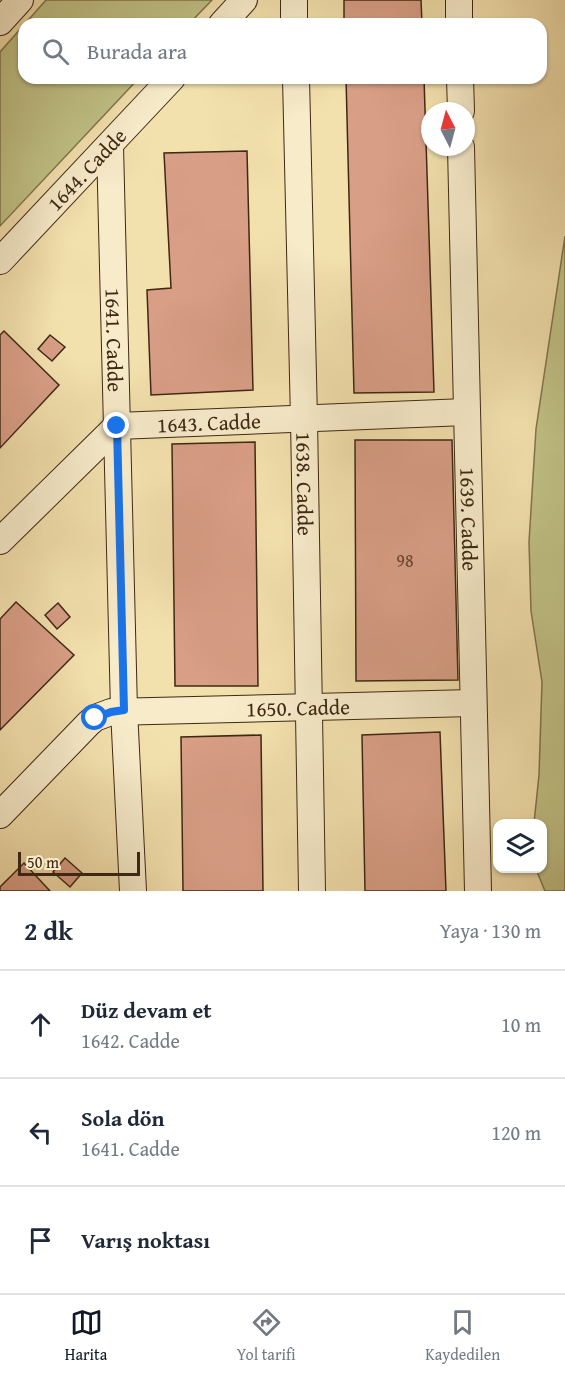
<!DOCTYPE html>
<html lang="tr">
<meta charset="utf-8">
<style>
:root{--surface:#fff;--page:#f2f2f3;--text:#1f2937;--muted:#747a83;--line:#e0e1e3;--accent:#111827}
body{margin:0;font-family:"Gentium Book Plus",serif;background:var(--page);color:var(--text)}
.controls{position:absolute;right:18px;bottom:18px;display:grid;overflow:hidden;border-radius:12px;box-shadow:0 2px 4px #0004}
.controls button{width:54px;height:54px;display:grid;place-items:center;padding:0;border:0;border-bottom:2px solid var(--line);background:var(--surface);color:var(--text);font:30px sans-serif}
.compass{position:absolute;left:421px;top:102px;width:54px;height:54px;border-radius:50%;background:var(--surface);box-shadow:0 2px 4px #0004;rotate:354deg}
.scale{position:absolute;left:18px;bottom:15px;width:122px;box-sizing:border-box;padding-left:6px;border:3px solid #3f2814;border-top:0;font-size:16px;line-height:21px;white-space:nowrap;color:#3f2814;-webkit-text-stroke:4px #f7ebca;paint-order:stroke}
.stop{position:absolute;width:18px;height:18px;margin:-14px;border:4px solid #1a73e8;border-radius:50%;background:#fff}
.stop.end{background:#1a73e8;border-color:#fff;box-shadow:0 2px 6px #0008}
.list{margin:0;padding:0;list-style:none}
h2{display:flex;justify-content:space-between;align-items:center;height:78px;margin:0;padding:0 24px;font-size:26px}
h2 small{font-size:20px;font-weight:400;color:var(--muted)}
.list li{display:grid;grid-template-columns:39px 1fr auto;gap:18px;align-items:center;box-sizing:border-box;height:108px;padding:0 24px;border-top:2px solid var(--line)}
.list b{display:block;font-size:22px;white-space:nowrap}
.list p{margin:0;font-size:20px;white-space:nowrap;color:var(--muted)}
.list em{font-size:20px;font-style:normal;color:var(--muted)}
.icon{flex:none;width:33px;height:33px;fill:none;stroke:currentColor;stroke-width:2;stroke-linecap:round;stroke-linejoin:round}
.map{position:relative;flex:none;width:565px;height:891px;overflow:hidden}
.search{position:absolute;background:var(--surface);box-shadow:0 2px 4px #0004;left:18px;right:18px;top:18px;height:66px;display:flex;align-items:center;gap:15px;box-sizing:border-box;padding:0 21px;border-radius:18px;color:var(--muted);font-size:22px}
.sheet{height:402px;background:var(--surface)}
nav{display:flex;justify-content:space-around;align-items:center;box-sizing:border-box;height:84px;border-top:2px solid var(--line);background:var(--surface);font-size:16px;color:var(--muted)}
nav a{display:grid;justify-items:center;gap:3px}
nav .on{color:var(--accent)}
.map>svg:first-child{display:block}
.green{fill:#c0c186;stroke:#80744d;stroke-width:1.5}
.building{fill:#d89e86;stroke:#3f2814;stroke-width:1.5}
.lines{fill:none;stroke-linecap:round;stroke-linejoin:round}
.secondary-casing{stroke:#3f2814;stroke-width:28}
.secondary{stroke:#f7ebca;stroke-width:26}
.route{stroke:#1a73e8;stroke-width:8}
.labels{text-anchor:middle;dominant-baseline:central;stroke-width:4.5;stroke-linejoin:round;paint-order:stroke}
.number-label{font-size:18px;fill:#654630}
.street-label{font-size:21px;fill:#3f2814;stroke:#f7ebca}
</style>
<div class="map">
<svg width="565" height="891" viewBox="0 0 565 891">
<rect width="100%" height="100%" fill="#f2e0ad"/>
<filter id="stains"><feTurbulence type="fractalNoise" baseFrequency=".00333" numOctaves="4"/><feColorMatrix values="0 0 0 0 .2 0 0 0 0 .09 0 0 0 0 .02 0 0 0 .5 -.17"/></filter>
<radialGradient id="worn" r=".72"><stop offset=".6" stop-color="#630" stop-opacity="0"/><stop offset="1" stop-color="#630" stop-opacity=".3"/></radialGradient>
<path class="green" d="M46 0H212L189 24H24V78H139L0 226V52Z
M565 236V891H545L536 869 542 868V824L534 823 539 775 542 682 531 611 529 542 536 429Z"/>
<path class="building" d="M344 0H421L422 24H344Z
M346 78H424L434 392 354 393Z
M247 151 253 390 151 395 147 290 171 288 164 153Z
M4 331 59 385 0 448V335Z
M50 335 65 347 52 361 38 349Z
M355 440H452L458 680 356 681Z
M255 442 258 686H175L172 444Z
M16 602 74 655 0 730V619Z
M58 603 70 617 57 629 45 615Z
M440 732 446 891H365L362 735Z
M261 735 263 891H183L181 737Z
M65 858 82 873 70 887 53 872Z
M24 863 50 891H0V887Z"/>
<g class="lines">
<defs>
<g id="secondary">
<path d="M294 0V24"/>
<path d="M459 0V24"/>
<path d="M0 22 20 0"/>
<path d="M222 24 244 0"/>
<path id="s1" d="M296 78 304 419 312 891"/>
<path d="M460 78 461 111"/>
<path id="s2" d="M110 146 124 710 133 891"/>
<path id="s3" d="M461 147 478 891"/>
<path id="s4" d="M0 261 172 78"/>
<path id="s5" d="M0 541 117 426 466 412"/>
<path id="s6" d="M0 815 89 723 95 718 111 712 472 703"/>
</g>
</defs>
<use href="#secondary" class="secondary-casing"/>
<use href="#secondary" class="secondary"/>
</g>
<g class="lines">
<path class="route" d="M95 718 111 712 124 710 117 426"/>
</g>
<g class="labels">
<g class="number-label">
<text x="405" y="560">98</text>
</g>
<g class="street-label">
<text stroke="none"><textPath href="#s4" startOffset="126">1644. Cadde</textPath></text>
<text stroke="none"><textPath href="#s2" startOffset="194">1641. Cadde</textPath></text>
<text stroke="none"><textPath href="#s5" startOffset="256">1643. Cadde</textPath></text>
<text stroke="none"><textPath href="#s1" startOffset="406">1638. Cadde</textPath></text>
<text stroke="none"><textPath href="#s3" startOffset="372">1639. Cadde</textPath></text>
<text stroke="none"><textPath href="#s6" startOffset="340">1650. Cadde</textPath></text>
</g>
</g>
<rect width="100%" height="100%" filter="url(#stains)"/>
<rect width="100%" height="100%" fill="url(#worn)"/>
</svg>
<div class="controls">
<button><svg class="icon" aria-label="layers" viewBox="0 0 24 24"><path d="M12 4l9 5-9 5-9-5zM3 14l9 5 9-5"/></svg></button>
</div>
<svg class="compass" viewBox="-18 -18 36 36"><path d="M0-13l5 13h-10z" fill="#e53935"/><path d="M0 13l5-13h-10z" fill="#747a83"/></svg>
<div class="scale">50 m</div>
<div class="stop" style="left:95px;top:718px"></div>
<div class="stop end" style="left:117px;top:426px"></div>
<div class="search"><svg class="icon" aria-label="search" viewBox="0 0 24 24"><circle cx="10" cy="10" r="6"/><path d="M15 15l6 6"/></svg>Burada ara</div>
</div>
<section class="sheet">
<h2>2 dk<small>Yaya · 130 m</small></h2>
<ul class="list">
<li><svg class="icon" aria-label="ahead" viewBox="0 0 24 24"><path d="M12 20V5M6 11l6-6 6 6"/></svg><div><b>Düz devam et</b><p>1642. Cadde</p></div><em>10 m</em></li>
<li><svg class="icon" aria-label="left" viewBox="0 0 24 24"><path d="M17 20v-9H6M10 6l-5 5 5 5"/></svg><div><b>Sola dön</b><p>1641. Cadde</p></div><em>120 m</em></li>
<li><svg class="icon" aria-label="arrive" viewBox="0 0 24 24"><path d="M6 21V4h12l-3 4 3 4H6"/></svg><div><b>Varış noktası</b></div></li>
</ul>
</section>
<nav>
<a class="on"><svg class="icon" aria-label="map" viewBox="0 0 24 24"><path d="M3 6l6-2 6 2 6-2v14l-6 2-6-2-6 2zM9 4v14M15 6v14"/></svg>Harita</a>
<a><svg class="icon" aria-label="directions" viewBox="0 0 24 24"><path d="M12 3l9 9-9 9-9-9zM9 14v-3h6M13 9l2 2-2 2"/></svg>Yol tarifi</a>
<a><svg class="icon" aria-label="saved" viewBox="0 0 24 24"><path d="M7 4h10v16l-5-4-5 4z"/></svg>Kaydedilen</a>
</nav>
